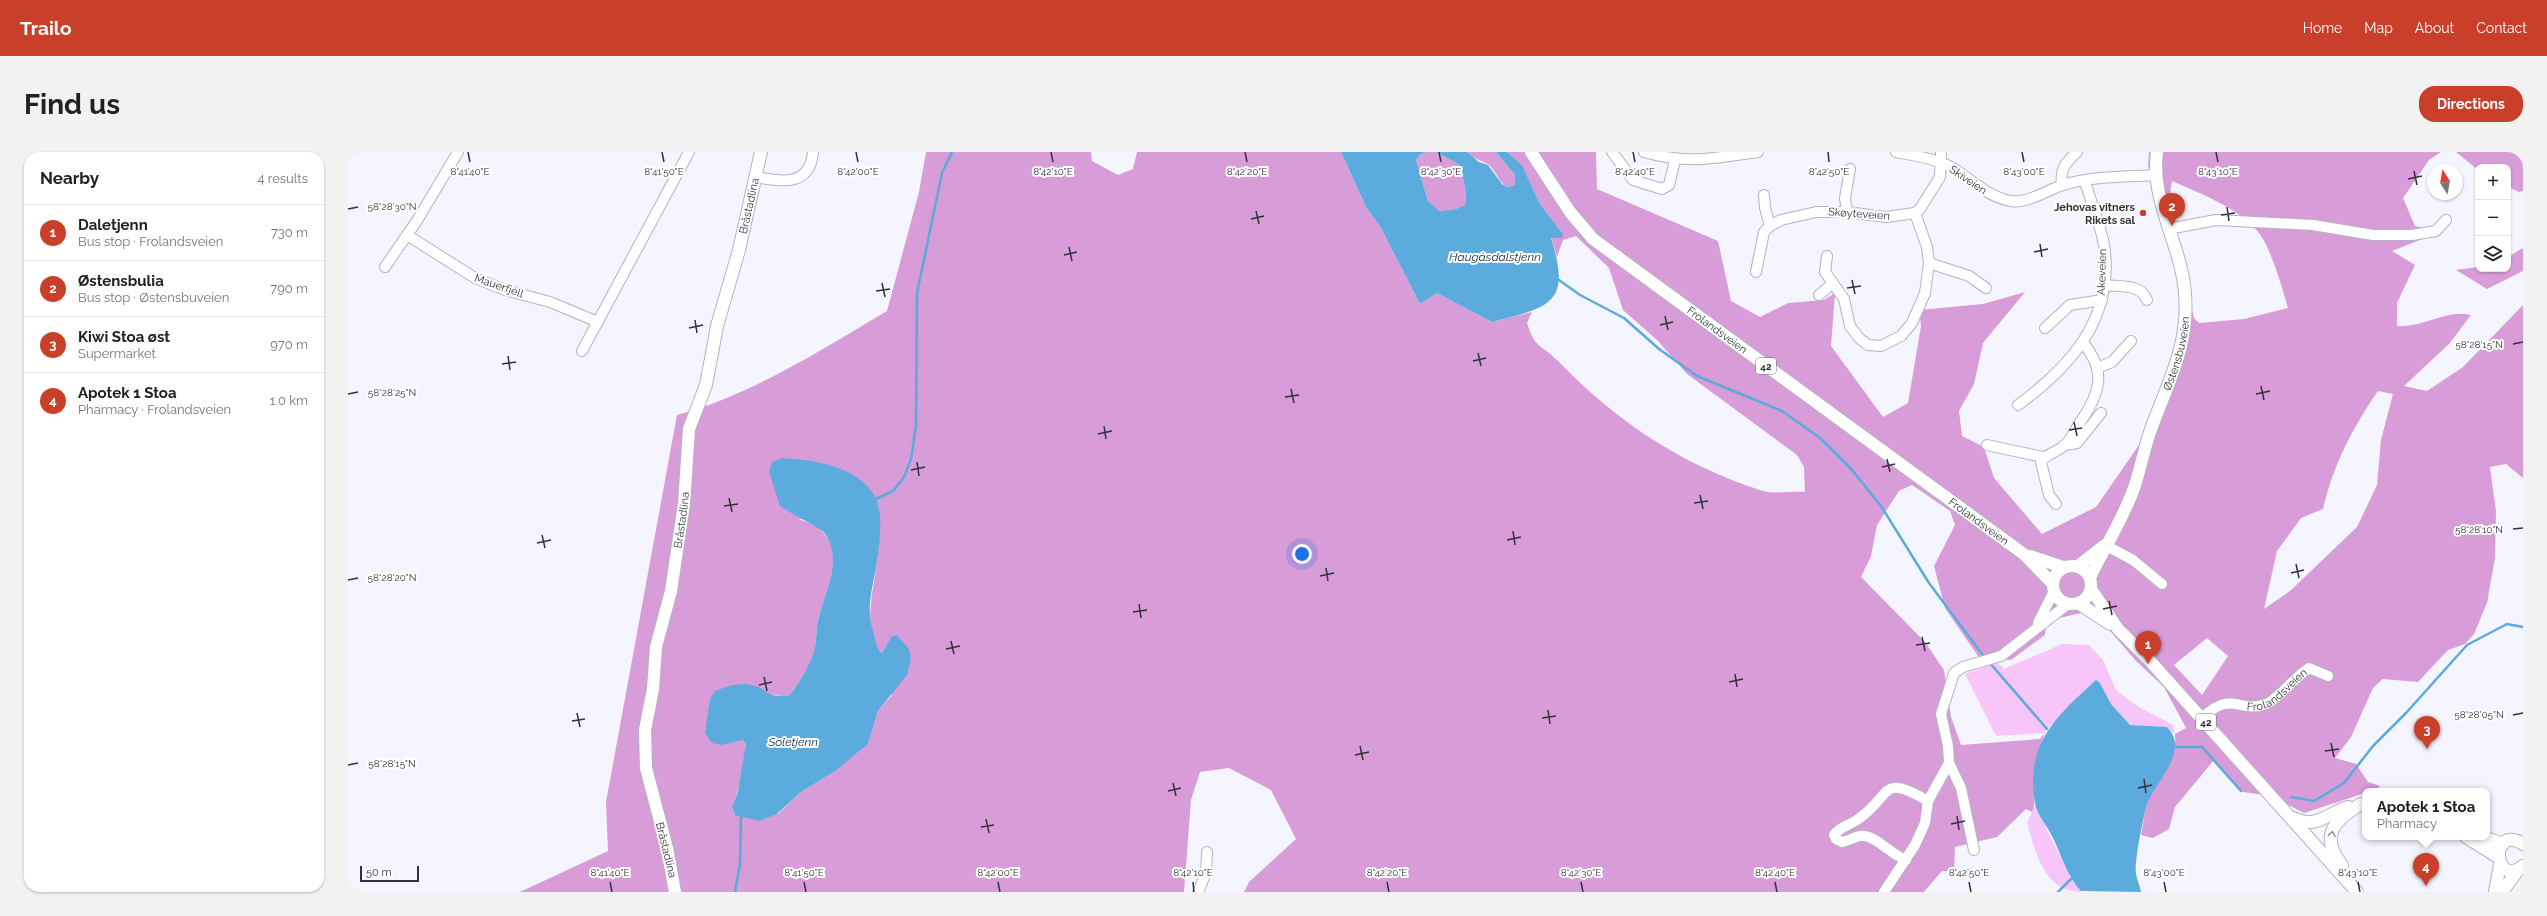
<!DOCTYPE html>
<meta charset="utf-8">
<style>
:root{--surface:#fff;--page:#f2f2f2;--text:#202124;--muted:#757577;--line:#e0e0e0;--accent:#ca3f29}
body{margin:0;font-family:Raleway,sans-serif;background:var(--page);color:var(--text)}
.controls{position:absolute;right:12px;top:12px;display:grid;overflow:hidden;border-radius:8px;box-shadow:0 1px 3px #0004}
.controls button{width:36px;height:36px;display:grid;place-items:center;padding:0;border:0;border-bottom:1px solid var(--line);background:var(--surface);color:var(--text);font:20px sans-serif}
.compass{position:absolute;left:2079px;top:12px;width:36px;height:36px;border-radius:50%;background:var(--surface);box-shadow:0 1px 3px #0004;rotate:349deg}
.scale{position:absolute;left:12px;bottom:10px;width:59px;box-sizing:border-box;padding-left:4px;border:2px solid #313237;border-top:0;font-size:11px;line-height:14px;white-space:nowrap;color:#313237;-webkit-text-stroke:3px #fff;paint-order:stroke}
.you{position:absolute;left:954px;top:402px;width:14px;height:14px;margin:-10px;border:3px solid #fff;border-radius:50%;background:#1a73e8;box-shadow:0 0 0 6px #1a73e833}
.badge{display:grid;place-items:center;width:26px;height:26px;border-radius:50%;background:var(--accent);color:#fff;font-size:13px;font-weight:700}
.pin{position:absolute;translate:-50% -33px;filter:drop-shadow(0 1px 2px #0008)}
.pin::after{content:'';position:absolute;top:21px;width:14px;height:12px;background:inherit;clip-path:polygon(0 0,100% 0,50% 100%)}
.popup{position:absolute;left:2014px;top:636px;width:128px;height:52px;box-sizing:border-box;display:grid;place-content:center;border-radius:8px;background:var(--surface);filter:drop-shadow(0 1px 3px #0005);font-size:13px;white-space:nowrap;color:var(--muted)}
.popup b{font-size:15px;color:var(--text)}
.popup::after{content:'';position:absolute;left:50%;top:100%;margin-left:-8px;border:8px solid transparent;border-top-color:var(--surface)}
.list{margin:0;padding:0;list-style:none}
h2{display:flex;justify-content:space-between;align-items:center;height:52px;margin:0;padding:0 16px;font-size:17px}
h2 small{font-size:13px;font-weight:400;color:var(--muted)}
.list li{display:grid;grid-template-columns:26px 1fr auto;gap:12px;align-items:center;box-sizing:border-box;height:56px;padding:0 16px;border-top:1px solid var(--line)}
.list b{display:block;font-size:15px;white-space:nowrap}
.list p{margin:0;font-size:13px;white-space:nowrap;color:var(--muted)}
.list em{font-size:13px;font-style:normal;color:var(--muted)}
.icon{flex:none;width:22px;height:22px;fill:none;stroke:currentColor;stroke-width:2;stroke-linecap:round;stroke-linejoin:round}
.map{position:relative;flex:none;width:2175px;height:740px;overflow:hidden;border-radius:16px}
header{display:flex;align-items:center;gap:24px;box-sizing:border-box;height:56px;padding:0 20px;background:var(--accent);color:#fff}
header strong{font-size:19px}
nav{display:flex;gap:22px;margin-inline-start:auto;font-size:14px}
.intro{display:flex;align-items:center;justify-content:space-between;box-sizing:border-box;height:96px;padding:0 24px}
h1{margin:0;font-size:28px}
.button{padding:10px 18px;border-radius:16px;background:var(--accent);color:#fff;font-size:14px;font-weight:700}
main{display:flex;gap:24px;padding:0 24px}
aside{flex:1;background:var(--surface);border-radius:16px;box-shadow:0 1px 3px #0004}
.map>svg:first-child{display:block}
.green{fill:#f7c5f7}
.forest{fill:#d89cd9;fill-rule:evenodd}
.water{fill:#5babdd}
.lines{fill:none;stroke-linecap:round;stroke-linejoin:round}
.stream{stroke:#5babdd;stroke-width:2.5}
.minor-casing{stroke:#b2b3c1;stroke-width:12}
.major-casing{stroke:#b2b3c1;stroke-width:14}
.minor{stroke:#fff;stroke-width:10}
.major{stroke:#fff;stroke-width:12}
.oneway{stroke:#98989b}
.ticks{fill:none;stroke:#313237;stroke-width:1.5}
.poi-dot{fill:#ca3f29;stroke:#fff;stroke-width:1.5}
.labels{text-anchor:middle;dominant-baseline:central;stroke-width:4;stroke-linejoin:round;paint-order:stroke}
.shield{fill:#fff;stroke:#6f7073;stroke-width:1}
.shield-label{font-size:10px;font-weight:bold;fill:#313237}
.street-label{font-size:11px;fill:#313237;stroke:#fff}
.poi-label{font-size:11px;font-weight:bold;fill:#313237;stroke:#fff;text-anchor:end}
.water-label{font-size:12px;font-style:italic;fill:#082c41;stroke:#fff}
.ticks-label{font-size:10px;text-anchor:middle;fill:#313237;stroke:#fff;stroke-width:4;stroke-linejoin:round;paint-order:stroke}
</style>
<header>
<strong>Trailo</strong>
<nav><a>Home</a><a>Map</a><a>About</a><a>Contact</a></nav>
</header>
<div class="intro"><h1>Find us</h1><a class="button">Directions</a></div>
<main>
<aside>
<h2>Nearby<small>4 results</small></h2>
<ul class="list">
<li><span class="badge">1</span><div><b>Daletjenn</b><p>Bus stop · Frolandsveien</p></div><em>730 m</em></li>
<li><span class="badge">2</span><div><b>Østensbulia</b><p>Bus stop · Østensbuveien</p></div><em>790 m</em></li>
<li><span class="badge">3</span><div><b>Kiwi Stoa øst</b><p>Supermarket</p></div><em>970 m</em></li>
<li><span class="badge">4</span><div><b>Apotek 1 Stoa</b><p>Pharmacy · Frolandsveien</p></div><em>1.0 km</em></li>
</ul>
</aside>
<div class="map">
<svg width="2175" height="740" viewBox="0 0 2175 740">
<rect width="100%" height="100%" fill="#f4f5fe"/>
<path class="green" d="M1714 492 1741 493 1755 508 1768 538 1789 554 1825 573 1827 582 1819 575 1782 573 1763 552 1752 531 1699 577 1697 581 1648 584 1617 522 1650 511 1656 517Z
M1687 653 1723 727 1734 740C1696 740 1688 701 1679 671Z"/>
<path class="forest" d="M578 0H743L744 9 770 23 785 17 789 0H993L1018 55 1033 76 1072 152 1089 141 1144 170 1184 160 1179 171C1188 198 1192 191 1210 209 1268 269 1332 312 1412 338 1424 343 1444 339 1457 340L1456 315 1449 303 1339 222 1309 188 1275 158 1261 116 1228 84 1215 88 1209 105 1203 85 1215 82 1192 52 1174 13 1159 0H1248L1249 37 1370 89 1383 149 1412 165 1440 151 1476 148 1487 141 1483 194 1535 265 1560 251 1573 174 1571 158 1635 152 1677 140 1635 191 1626 232 1611 259 1614 284 1636 295 1646 326 1694 382 1748 355 1800 280 1840 161 1809 36 1800 14 1801 0H2093L2081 8 2055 46 2067 74 2092 80 2044 99 2067 113 2049 151V174C2075 176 2098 157 2123 163L2101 192 2056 234 2079 239 2115 215 2175 153V326L2158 312 2142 315 2148 359 2147 406 2139 451 2126 482 2117 492 2100 498 2070 530 2035 527 2025 536 2003 585 1987 606 2008 612 2020 630 2032 634 2027 639H2017V641L1956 661 1923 644 1895 640 1866 608 1827 655 1821 677 1805 686 1793 683C1795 673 1796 662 1799 653 1808 628 1830 610 1827 582L1838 576 1816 535 1788 509 1757 473 1733 461 1711 466 1698 474 1697 483 1663 508 1630 504 1597 456 1586 414 1607 373 1602 359 1564 333 1551 339 1529 373 1523 404 1513 425 1577 490 1596 518 1603 565 1613 593 1692 587 1697 581C1691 597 1686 612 1686 630 1686 641 1688 650 1684 660L1678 657 1649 685 1607 695 1606 720 1594 719 1576 740H896L901 730 948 687 923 638 881 616 852 620 843 648 836 740H172L260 699 258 650 329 263C401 244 475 197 539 159L571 40ZM1824 29C1853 42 1890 55 1911 81 1922 94 1935 138 1940 156L1896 167 1851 171 1846 166 1820 53ZM2030 239 2045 242 2033 288 2029 333 2009 375 1942 439 1916 457 1929 399 1953 366 1975 357C1986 311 2004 277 2030 239ZM451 367 532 368C531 381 531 395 529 408 527 433 512 482 534 501L543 485 544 543 530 559 520 592 489 618 453 640 430 662 387 663 384 655C392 635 396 614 398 592L394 588 405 533C418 541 426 546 442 543 452 529 464 511 467 495 469 486 468 476 470 467 477 440 497 406 475 380 471 374 458 370 451 367ZM1859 486 1880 504 1854 543 1826 513Z
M1080 0H1088L1110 12C1116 27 1119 37 1117 53L1108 57 1090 59 1080 49 1068 8 1073 2Z
M1119 0H1148L1167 23V33L1160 35C1150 30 1149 20 1141 13 1134 8 1124 7 1119 0Z
M2108 0H2175V39L2171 40 2160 35V15H2130V18Z
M2175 96V119L2139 137 2108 118 2130 115V117H2160V105Z"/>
<path class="water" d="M993 0H1080L1073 2 1068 8 1080 49 1091 59 1108 57 1117 53C1119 38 1116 27 1110 12L1088 0H1119L1131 10 1140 13 1154 32 1160 35 1167 33V23L1148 0H1159L1174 13 1192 52 1215 82 1214 86H1203C1224 152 1202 155 1144 170L1089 141 1072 152 1033 76 1018 55Z
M434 306C465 308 513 314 528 347 536 366 531 396 528 416 524 437 518 459 525 479 527 487 528 496 534 501L543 485 549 483 561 497 563 507 559 523 530 559 520 592 489 618 453 640 429 662 411 669 387 663 384 655 390 639 398 592 394 588 373 593 364 591 357 581 362 547 367 539C379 535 390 530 404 533 421 537 419 547 442 543 452 529 463 512 467 495 469 486 468 476 470 468 477 438 496 410 476 380 473 377 439 359 432 354L421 320 424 310Z
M1748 528 1752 531 1763 552 1782 573 1819 575C1843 599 1807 629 1799 653 1795 665 1786 711 1788 722 1789 728 1792 734 1793 740L1733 739C1719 724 1714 705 1705 686 1700 675 1689 663 1687 651 1677 591 1708 565 1748 528Z"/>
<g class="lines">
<path class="stream" d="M1211 128 1232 143 1276 166 1311 197 1349 224 1434 259 1472 286 1504 318 1533 354 1581 431 1637 506
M528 347 545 339 556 325 563 307 568 273 569 141 594 21 604 0
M1641 510 1699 577
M1828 595H1854L1893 639
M1943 645 1966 649 1996 631 2025 594 2058 561 2119 493 2159 472 2175 475
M387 740 392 712 393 664
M1710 740 1723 727"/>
<defs>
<g id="minor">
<path d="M1264 0 1285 28 1314 37 1321 33 1327 8"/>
<path d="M1296 0C1341 13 1366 6 1410 0"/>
<path d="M1548 0C1568 4 1591 7 1608 18 1627 30 1640 45 1663 49 1678 52 1698 39 1712 34 1739 24 1780 25 1809 23"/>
<path d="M408 25C433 30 462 35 465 0"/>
<path d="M1714 33C1712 17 1717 11 1729 0"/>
<path d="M1416 43 1417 56 1422 74"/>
<path d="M1499 60 1497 46 1502 17"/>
<path d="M1820 77 1868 68 1965 73 2025 83H2064L2088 79 2098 68"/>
<path d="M59 83 127 126 157 138 202 150 250 170"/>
<path d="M1479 104 1477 120 1496 147 1502 174 1511 186 1520 193 1533 194 1553 184 1564 171 1577 141 1581 111 1579 95 1567 61"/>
<path d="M1581 111 1621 124 1638 136"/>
<path d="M37 115 70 67 110 0"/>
<path d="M1408 120 1416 80 1422 74 1433 68 1468 60H1499L1538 65 1567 61 1572 57 1592 25 1593 0"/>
<path d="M1756 133C1771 135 1792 131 1799 148"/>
<path d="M1471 143 1484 132"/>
<path d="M1697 176 1722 153 1754 148"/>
<path d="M234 199 341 0"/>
<path d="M1749 216 1764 210 1783 189"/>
<path d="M1670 253C1722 215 1764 169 1757 99 1754 75 1743 52 1737 29"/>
<path d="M1639 293 1695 305"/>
<path d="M1717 293 1729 291 1753 261"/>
<path d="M1708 352 1701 343 1693 310C1698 301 1711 300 1718 292 1724 286 1728 276 1733 269 1752 241 1759 219 1735 191"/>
<path d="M1757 393 1785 408 1814 432"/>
<path d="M1690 471 1706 439"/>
<path id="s1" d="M1854 566C1884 537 1891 562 1918 552 1930 547 1947 525 1961 516L1980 524"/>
<path d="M1601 611 1613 636 1626 698"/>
<path d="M1558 708C1543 703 1527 682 1512 684 1506 685 1500 689 1494 690L1488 687 1486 683C1491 675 1502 673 1509 668 1545 644 1531 620 1580 649"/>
<path d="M850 740 858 721 859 700"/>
<path d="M1536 740 1567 693 1577 671 1580 649 1601 611 1600 594 1593 562 1606 521 1615 515 1653 504 1720 452"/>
</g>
<g id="major">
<path id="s2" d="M1183 0 1222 60 1245 87 1677 403 1705 432"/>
<path d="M1682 404 1715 415"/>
<circle cx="1724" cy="433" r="19"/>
<path d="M1730 414 1757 393"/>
<path id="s3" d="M1742 425C1756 397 1774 368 1785 339 1793 317 1796 294 1805 272 1822 226 1841 192 1837 142 1834 94 1802 49 1809 0"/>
<path d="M1743 437 1770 477 1802 509 2009 740"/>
<path d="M1730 451 1762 472"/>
<path d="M1945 666C1967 678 1980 661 2000 655"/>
<path d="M2118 685 2150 705"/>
<path d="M2135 685 2155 692"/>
<path d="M2175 692C2141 671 2145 737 2175 714"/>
<path d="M1994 713C1971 684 1986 668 2013 652"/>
<path id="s4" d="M327 740 319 696 298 616 297 578 305 537 308 495 323 439 336 352 341 277 358 233 369 174 391 98 413 0"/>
<path d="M2147 740 2152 712"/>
<path d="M2154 740 2170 718"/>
</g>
</defs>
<use href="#minor" class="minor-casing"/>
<use href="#major" class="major-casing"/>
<use href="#minor" class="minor"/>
<use href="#major" class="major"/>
</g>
<defs><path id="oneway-chevron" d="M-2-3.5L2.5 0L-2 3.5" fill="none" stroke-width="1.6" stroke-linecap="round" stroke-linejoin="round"/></defs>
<use class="oneway" href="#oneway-chevron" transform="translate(1984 682) rotate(-80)"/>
<path class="ticks" d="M120 0 122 10M314 0 316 10M508 0 510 10M703 0 705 10M897 0 899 10M1091 0 1093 10M1285 0 1287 10M1480 0 1481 10M1674 0 1676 10M1868 0 1870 10M2066 19 2069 33M2060 27 2074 24M1879 55 1881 69M0 57 10 55M908 59 911 72M1873 63 1887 61M903 67 916 64M1692 92 1694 105M721 95 724 109M1686 100 1700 97M716 103 729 100M1504 128 1507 142M534 131 537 145M1499 136 1513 134M528 139 542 137M1317 164 1320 178M347 168 349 181M1312 173 1325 170M341 176 355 173M2165 192 2175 190M1130 201 1133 214M160 204 162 218M1125 209 1138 206M154 212 168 210M1913 234 1916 248M943 237 946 251M0 242 10 240M1908 242 1922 239M937 245 951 243M1726 270 1729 284M756 274 758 287M1721 278 1734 276M750 282 764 279M1539 307 1542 320M569 310 571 324M1534 315 1547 312M563 318 577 315M1352 343 1355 357M381 346 384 360M1346 351 1360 349M376 354 390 352M2165 377 2175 376M1165 379 1167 393M194 383 197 396M1159 388 1173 385M189 391 203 388M1948 412 1951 426M978 416 980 429M1943 421 1956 418M972 424 986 421M0 428 10 426M1761 449 1764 463M791 452 793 466M1755 457 1769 454M785 460 799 458M1574 485 1577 499M603 489 606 502M1568 493 1582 491M598 497 612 494M1387 522 1389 535M416 525 419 539M1381 530 1395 527M411 533 424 530M1200 558 1202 572M229 561 232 575M2165 563 2175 561M1194 566 1208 564M224 569 237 567M1983 591 1986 605M1012 594 1015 608M1977 599 1991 597M1007 603 1021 600M0 613 10 611M1796 627 1798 641M825 631 828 644M1790 636 1804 633M820 639 833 636M1609 664 1611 678M638 667 641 681M1603 672 1617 669M633 675 646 673M262 730 264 740M456 730 458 740M650 730 652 740M845 730 846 740M1039 730 1041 740M1233 730 1235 740M1427 730 1429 740M1621 730 1623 740M1816 730 1818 740M2010 730 2012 740"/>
<circle class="poi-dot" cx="1795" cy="61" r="4"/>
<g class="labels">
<g class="shield">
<rect x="1408" y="206" width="20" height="16" rx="3"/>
<rect x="1848" y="562" width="20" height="16" rx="3"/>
</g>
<g class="shield-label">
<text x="1418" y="214">42</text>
<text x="1858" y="570">42</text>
</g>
<g class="street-label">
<text transform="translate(1620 28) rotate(34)">Skiveien</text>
<text stroke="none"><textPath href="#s4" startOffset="702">Bråstadlina</textPath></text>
<text transform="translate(1511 62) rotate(4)">Skøyteveien</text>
<text transform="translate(1754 120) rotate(-88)">Akeveien</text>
<text transform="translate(151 134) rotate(19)">Mauerfjell</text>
<text stroke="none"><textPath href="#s2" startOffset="261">Frolandsveien</textPath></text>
<text stroke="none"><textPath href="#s3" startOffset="241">Østensbuveien</textPath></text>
<text stroke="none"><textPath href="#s4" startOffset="379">Bråstadlina</textPath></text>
<text stroke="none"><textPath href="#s2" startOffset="585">Frolandsveien</textPath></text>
<text stroke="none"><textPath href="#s1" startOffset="85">Frolandsveien</textPath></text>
<text transform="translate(318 698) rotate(76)">Bråstadlina</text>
</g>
<g class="poi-label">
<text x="1787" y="55">Jehovas vitners<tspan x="1787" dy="13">Rikets sal</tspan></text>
</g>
<g class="water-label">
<text x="1147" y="105">Haugåsdalstjenn</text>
<text x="445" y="590">Soletjenn</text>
</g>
</g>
<g class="ticks-label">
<text x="122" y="23">8°41'40"E</text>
<text x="316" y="23">8°41'50"E</text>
<text x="510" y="23">8°42'00"E</text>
<text x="705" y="23">8°42'10"E</text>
<text x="899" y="23">8°42'20"E</text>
<text x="1093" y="23">8°42'30"E</text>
<text x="1287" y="23">8°42'40"E</text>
<text x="1481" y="23">8°42'50"E</text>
<text x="1676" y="23">8°43'00"E</text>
<text x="1870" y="23">8°43'10"E</text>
<text x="44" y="58">58°28'30"N</text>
<text x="2131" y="196">58°28'15"N</text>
<text x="44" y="244">58°28'25"N</text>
<text x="2131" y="381">58°28'10"N</text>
<text x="44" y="429">58°28'20"N</text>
<text x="2131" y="566">58°28'05"N</text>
<text x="44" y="615">58°28'15"N</text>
<text x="262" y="724">8°41'40"E</text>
<text x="456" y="724">8°41'50"E</text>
<text x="650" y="724">8°42'00"E</text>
<text x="845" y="724">8°42'10"E</text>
<text x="1039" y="724">8°42'20"E</text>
<text x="1233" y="724">8°42'30"E</text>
<text x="1427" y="724">8°42'40"E</text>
<text x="1621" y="724">8°42'50"E</text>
<text x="1816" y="724">8°43'00"E</text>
<text x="2010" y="724">8°43'10"E</text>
</g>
</svg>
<div class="controls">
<button>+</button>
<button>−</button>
<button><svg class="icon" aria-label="layers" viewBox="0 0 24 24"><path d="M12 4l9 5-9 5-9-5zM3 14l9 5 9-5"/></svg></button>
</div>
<svg class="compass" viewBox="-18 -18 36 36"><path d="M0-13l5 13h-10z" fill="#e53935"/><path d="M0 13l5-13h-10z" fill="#757577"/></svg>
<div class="scale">50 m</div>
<div class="you"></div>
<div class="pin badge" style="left:1800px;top:512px">1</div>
<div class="pin badge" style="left:1824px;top:74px">2</div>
<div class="pin badge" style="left:2079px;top:597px">3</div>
<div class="pin badge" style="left:2078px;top:734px">4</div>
<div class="popup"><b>Apotek 1 Stoa</b>Pharmacy</div>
</div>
</main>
